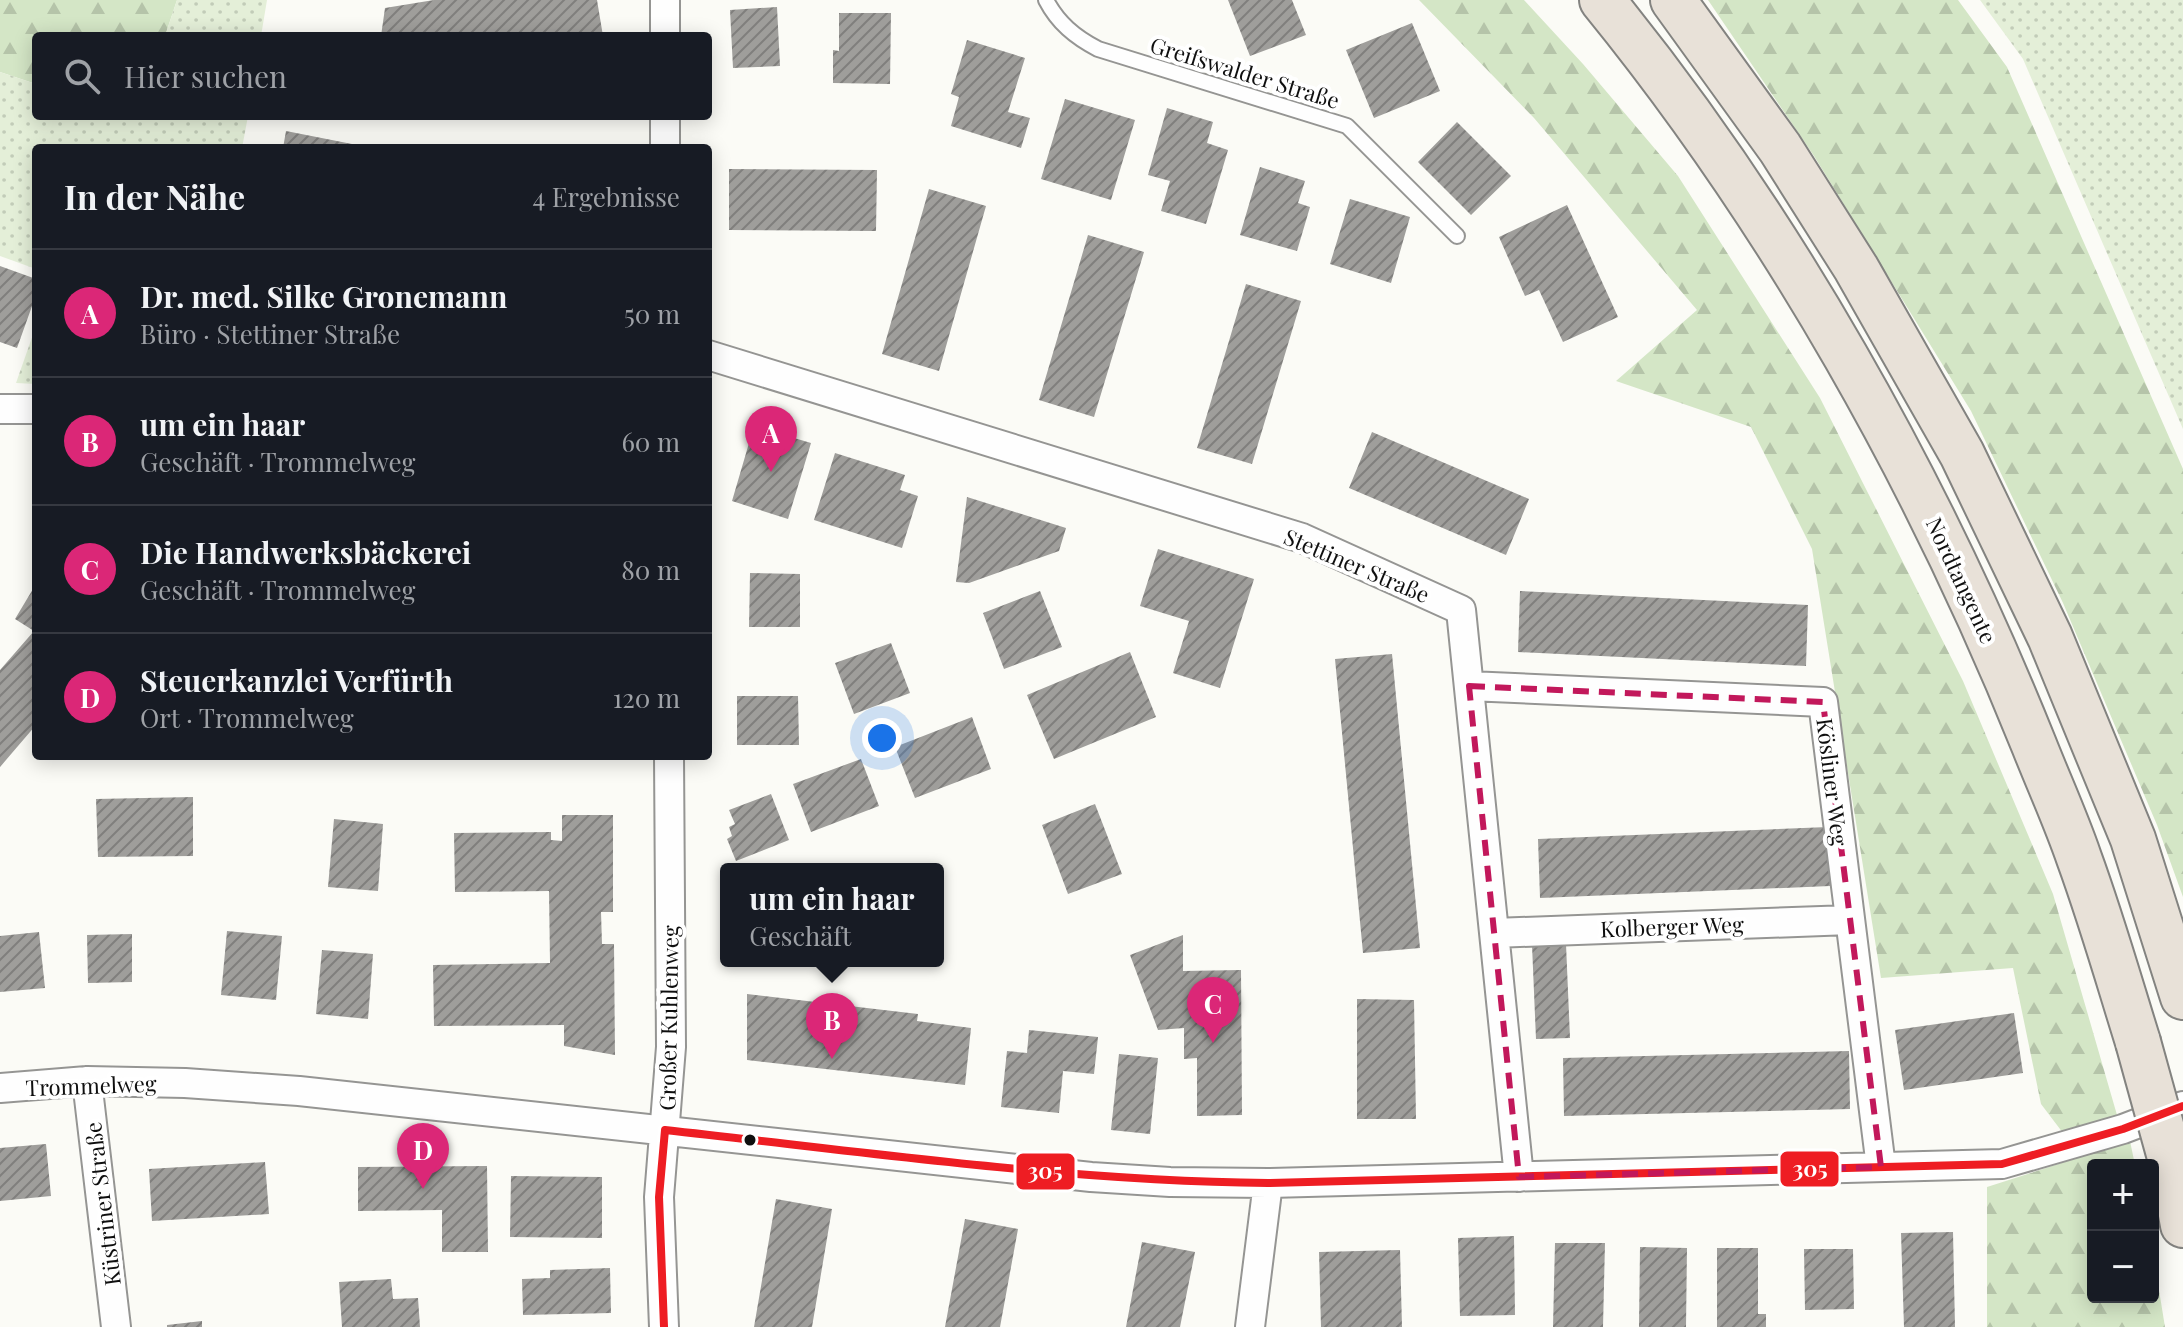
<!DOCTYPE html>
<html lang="de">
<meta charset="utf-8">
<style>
:root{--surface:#171b24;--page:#242831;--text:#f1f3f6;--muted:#9ea1a6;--line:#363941;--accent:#db2777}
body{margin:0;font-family:"Playfair Display",serif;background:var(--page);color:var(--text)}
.controls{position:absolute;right:24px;bottom:24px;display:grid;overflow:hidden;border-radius:8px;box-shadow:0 4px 20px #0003}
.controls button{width:72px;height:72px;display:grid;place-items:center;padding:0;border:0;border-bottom:2px solid var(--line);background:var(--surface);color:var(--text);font:40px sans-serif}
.you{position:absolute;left:882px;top:738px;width:28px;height:28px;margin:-20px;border:6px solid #fff;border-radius:50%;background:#1a73e8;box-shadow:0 0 0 12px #1a73e833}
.badge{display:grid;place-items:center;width:52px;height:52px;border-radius:50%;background:var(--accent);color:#fff;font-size:26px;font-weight:700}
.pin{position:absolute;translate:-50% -66px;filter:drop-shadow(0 2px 4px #0008)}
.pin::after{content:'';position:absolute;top:42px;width:28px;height:24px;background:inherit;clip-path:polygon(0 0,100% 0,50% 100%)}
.popup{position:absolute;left:720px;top:863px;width:224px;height:104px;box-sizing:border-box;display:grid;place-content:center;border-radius:8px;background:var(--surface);filter:drop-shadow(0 2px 6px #0005);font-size:26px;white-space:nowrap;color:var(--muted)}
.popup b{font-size:30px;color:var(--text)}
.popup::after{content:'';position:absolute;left:50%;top:100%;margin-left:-16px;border:16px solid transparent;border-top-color:var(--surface)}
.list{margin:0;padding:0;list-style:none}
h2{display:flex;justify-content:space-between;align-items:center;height:104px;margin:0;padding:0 32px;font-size:34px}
h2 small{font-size:26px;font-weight:400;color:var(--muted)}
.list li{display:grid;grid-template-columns:52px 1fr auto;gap:24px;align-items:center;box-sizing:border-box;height:128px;padding:0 32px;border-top:2px solid var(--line)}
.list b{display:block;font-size:30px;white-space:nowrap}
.list p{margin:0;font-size:26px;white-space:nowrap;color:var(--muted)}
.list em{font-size:26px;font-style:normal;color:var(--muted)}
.icon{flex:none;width:44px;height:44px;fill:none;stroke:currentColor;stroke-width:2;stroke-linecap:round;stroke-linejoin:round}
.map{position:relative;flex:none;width:2183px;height:1327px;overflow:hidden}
.search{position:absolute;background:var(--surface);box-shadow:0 4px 20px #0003;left:32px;top:32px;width:680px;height:88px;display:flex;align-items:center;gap:20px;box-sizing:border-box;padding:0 28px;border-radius:8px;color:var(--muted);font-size:30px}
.panel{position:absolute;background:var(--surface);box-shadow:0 4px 20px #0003;left:32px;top:144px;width:680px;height:616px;border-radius:8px}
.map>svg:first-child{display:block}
.forest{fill:url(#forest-firs)}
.park{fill:url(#park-dots)}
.building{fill:url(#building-hatch)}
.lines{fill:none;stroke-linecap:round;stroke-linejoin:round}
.lane-casing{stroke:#959593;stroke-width:18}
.street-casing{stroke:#959593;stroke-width:32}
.highway-casing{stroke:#838380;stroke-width:48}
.lane{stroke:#fefefe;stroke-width:14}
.street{stroke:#fefefe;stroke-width:28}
.highway{stroke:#e8e1d8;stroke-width:44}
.highway-bridge-casing{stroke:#838380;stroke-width:48;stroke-linecap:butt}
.highway-bridge{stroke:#e8e1d8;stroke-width:44}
.bus-1-casing{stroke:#fff;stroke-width:14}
.bus-1{stroke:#ee1d23;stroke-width:8}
.marked{fill:none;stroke:#c2185b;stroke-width:6;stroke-dasharray:16 10;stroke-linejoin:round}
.bus-dot{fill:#0f0f0f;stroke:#fff;stroke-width:3}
.labels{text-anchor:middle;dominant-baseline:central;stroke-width:8;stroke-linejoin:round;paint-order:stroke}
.street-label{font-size:22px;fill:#0f0f0f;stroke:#fff}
.line-badge{stroke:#fff;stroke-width:3}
.badge-label{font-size:22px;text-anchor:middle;font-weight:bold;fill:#fff}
</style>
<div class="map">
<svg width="2183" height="1327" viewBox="0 0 2183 1327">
<defs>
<pattern id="forest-firs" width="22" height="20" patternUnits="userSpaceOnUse" patternTransform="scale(2)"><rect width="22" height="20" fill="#d4e6c6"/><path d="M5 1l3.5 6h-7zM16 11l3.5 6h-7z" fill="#b5c4a9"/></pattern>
<pattern id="park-dots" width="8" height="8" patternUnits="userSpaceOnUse" patternTransform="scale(2)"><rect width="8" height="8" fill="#e4efd8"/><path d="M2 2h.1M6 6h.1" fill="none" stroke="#c2ccb8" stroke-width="1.8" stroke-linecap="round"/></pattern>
<pattern id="building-hatch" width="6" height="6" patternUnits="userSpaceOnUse" patternTransform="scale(2)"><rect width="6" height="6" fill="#9f9e9b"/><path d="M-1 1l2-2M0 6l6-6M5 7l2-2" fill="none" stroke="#807f7d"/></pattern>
</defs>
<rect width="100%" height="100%" fill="#fbfbf6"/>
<path class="forest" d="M0 0H177L165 36H36V84L0 72Z
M1419 0H1524L1583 64 1678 176 1820 398 1963 681 2053 894 2117 1115 2063 1133 2041 1104 2013 968 1881 978 1812 549 1751 427 1616 381 1697 310 1534 118Z
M1708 0H1958L2007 67 2183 469V897L2157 825 2063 603 1971 411 1814 156Z
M2130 1141 2135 1165H2093V1297H2153V1253L2165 1327H1987V1187Z"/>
<path class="park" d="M177 0H267L261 36H165Z
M1980 0H2183V429L2023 59Z
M0 72 36 84V116H248L242 148H36V269L0 256Z
M36 326V384L16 383Z"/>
<path class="building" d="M434 0H597L603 36H381L385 8Z
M1228 0H1292L1306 35 1250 56Z
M777 7 780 66 733 68 730 10Z
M839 13H891L890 84 833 83V50L839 51Z
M1412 23 1440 91 1374 118 1346 50Z
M967 40 1025 58 1008 112 1030 118 1021 148 951 126 959 97 951 94Z
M1065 99 1135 120 1111 200 1041 179Z
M1167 108 1213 122 1207 143 1228 150 1206 224 1161 211 1170 181 1148 175Z
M1457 122 1511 176 1471 215 1418 162Z
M286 131 352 144 351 148H283Z
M1260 167 1305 181 1298 203 1310 207 1297 251 1240 235Z
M729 169 877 170 876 231 729 230Z
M929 189 986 206 939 371 882 354Z
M1350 199 1410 217 1391 283 1330 264Z
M1567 205 1618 317 1563 342 1539 290 1525 296 1499 237Z
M1088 235 1144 252 1094 417 1039 400Z
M0 266 36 279V295L17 348 0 342Z
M1246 284 1301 301 1252 464 1197 448Z
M754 426 811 443 788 519 732 501Z
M1372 432 1529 499 1506 555 1349 488Z
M835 453 905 475 900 490 918 496 902 548 814 520Z
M967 497 1066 528 1059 551 969 583 956 582Z
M1158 549 1254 579 1220 688 1173 673 1189 621 1140 606Z
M750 573 800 574V627H749Z
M36 584V725L0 767V670L34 631 15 619Z
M1040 591 1062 647 1004 669 983 613Z
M1520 591 1808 605 1806 666 1518 652Z
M891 643 910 693 854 714 835 663Z
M1130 652 1156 717 1054 759 1027 695Z
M1392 654 1420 948 1363 953 1335 659Z
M737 696H798L799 745H737Z
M972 717 991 769 915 798 895 747Z
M861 759 879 806 811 832 793 784Z
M771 794 789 840 736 861 727 839 732 836 729 827 735 824 729 810Z
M193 797V856L98 857 96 799Z
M1095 804 1122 874 1068 894 1042 825Z
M562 815H613V912H601L602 944H614L615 1055 564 1046V1025L434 1026 433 965 550 963 549 891 455 892 454 833 551 832V840L562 841Z
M334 819 383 824 378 891 328 887Z
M1828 827 1830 886 1540 898 1538 839Z
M227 931 282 936 276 1000 221 995Z
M39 932 45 988 0 992V936Z
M132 934V982L88 983 87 935Z
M1183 935V971L1241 970 1242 1115 1197 1116V1058L1184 1059V1028L1158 1030 1130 955Z
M1566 944 1570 1038 1536 1039 1532 945Z
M322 950 373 954 368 1019 316 1014Z
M747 994 918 1014 917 1021 971 1028 965 1085 747 1060Z
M1357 999 1414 1000 1416 1119H1357Z
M2014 1013 2023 1073 1904 1090 1895 1030Z
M1029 1030 1098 1037 1094 1074 1063 1071 1059 1113 1001 1107 1007 1051 1027 1053Z
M1849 1051 1850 1109 1564 1116 1563 1058Z
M1119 1054 1158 1058 1150 1134 1111 1130Z
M46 1144 51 1196 0 1201V1148Z
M265 1162 269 1214 152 1221 149 1169Z
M487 1166 488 1252H442V1210L358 1211V1167Z
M511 1176 602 1177V1238L510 1237Z
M776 1199 832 1209 812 1327H754Z
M965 1219 1018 1229 1000 1327H945Z
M1953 1232 1955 1327H1904L1901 1233Z
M1514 1236 1515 1315 1460 1316 1458 1238Z
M1142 1242 1195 1252 1180 1327H1126Z
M1555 1243H1605L1603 1327H1553Z
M1640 1247 1687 1248 1686 1327H1639Z
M1717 1248H1758V1314H1766V1327H1717Z
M1804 1249H1853L1854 1309 1805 1310Z
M1400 1250 1402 1327H1321L1319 1252Z
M610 1268 611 1313 523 1315 522 1279 550 1278V1270Z
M391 1279 393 1299 418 1298 420 1327H342L339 1282Z
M202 1321V1327H167V1325Z"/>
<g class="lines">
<defs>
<path id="lane" d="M1046 0C1058 23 1075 37 1098 49L1347 126 1457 236"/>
<path id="street" d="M665 0V36
M665 116V148
M708 355 1302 538 1461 610 1519 1177
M0 409H36
M1469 686 1823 702 1881 1167
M1494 933 1850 920
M87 1081 116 1327
M0 1088 87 1081 185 1083 299 1091 1091 1177 1170 1182 1268 1183 2002 1164 2123 1129 2183 1106
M664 1327 659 1197 671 1047 669 756
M1250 1327 1268 1183"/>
<path id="highway" d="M1602 0C1782 221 1928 481 2034 745 2049 783 2066 820 2079 858 2101 918 2119 981 2138 1042
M1673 0 1780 148 1856 268 1962 454 2050 637 2133 839 2183 997
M2172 1165 2183 1225"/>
</defs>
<use href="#lane" class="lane-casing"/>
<use href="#street" class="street-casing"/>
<use href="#highway" class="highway-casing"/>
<use href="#lane" class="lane"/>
<use href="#street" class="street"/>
<use href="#highway" class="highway"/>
<defs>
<path id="highway-bridge" d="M2138 1042 2172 1165"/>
</defs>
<use href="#highway-bridge" class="highway-bridge-casing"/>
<use href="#highway-bridge" class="highway-bridge"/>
<defs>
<path id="bus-1" d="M665 1130C866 1152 1066 1181 1268 1183L2002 1164 2123 1129 2183 1106
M664 1327 659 1197 665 1130"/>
</defs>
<use href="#bus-1" class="bus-1-casing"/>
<use href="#bus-1" class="bus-1"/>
</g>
<path class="marked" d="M1469 686 1823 702 1881 1167 1519 1177Z"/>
<circle class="bus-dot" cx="750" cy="1140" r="7"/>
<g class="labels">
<g class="street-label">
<text transform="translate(1245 72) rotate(17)">Greifswalder Straße</text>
<text transform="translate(1357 565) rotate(23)">Stettiner Straße</text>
<text transform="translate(1962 580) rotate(65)">Nordtangente</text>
<text transform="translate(1833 782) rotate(83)">Kösliner Weg</text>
<text transform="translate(1672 926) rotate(-2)">Kolberger Weg</text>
<text transform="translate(668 1018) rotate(-89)">Großer Kuhlenweg</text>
<text transform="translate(91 1085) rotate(-2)">Trommelweg</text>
<text transform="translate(102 1204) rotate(-97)">Küstriner Straße</text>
</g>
</g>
<g class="line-badge">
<rect x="1779" y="1150" width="61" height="38" rx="8" fill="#ee1d23"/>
<rect x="1015" y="1152" width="61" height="39" rx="8" fill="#ee1d23"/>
</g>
<g class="badge-label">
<text x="1810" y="1177">305</text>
<text x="1045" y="1179">305</text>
</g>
</svg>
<div class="controls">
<button>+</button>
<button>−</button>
</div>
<div class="you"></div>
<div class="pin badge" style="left:771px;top:472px">A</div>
<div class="pin badge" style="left:832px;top:1059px">B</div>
<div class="popup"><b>um ein haar</b>Geschäft</div>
<div class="pin badge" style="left:1213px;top:1043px">C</div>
<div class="pin badge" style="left:423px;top:1189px">D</div>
<div class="search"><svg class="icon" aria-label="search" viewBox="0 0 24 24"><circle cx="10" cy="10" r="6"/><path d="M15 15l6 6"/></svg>Hier suchen</div>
<section class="panel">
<h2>In der Nähe<small>4 Ergebnisse</small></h2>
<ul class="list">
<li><span class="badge">A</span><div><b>Dr. med. Silke Gronemann</b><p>Büro · Stettiner Straße</p></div><em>50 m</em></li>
<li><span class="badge">B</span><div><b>um ein haar</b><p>Geschäft · Trommelweg</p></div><em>60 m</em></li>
<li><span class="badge">C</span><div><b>Die Handwerksbäckerei</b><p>Geschäft · Trommelweg</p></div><em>80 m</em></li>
<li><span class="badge">D</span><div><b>Steuerkanzlei Verfürth</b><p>Ort · Trommelweg</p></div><em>120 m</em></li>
</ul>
</section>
</div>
